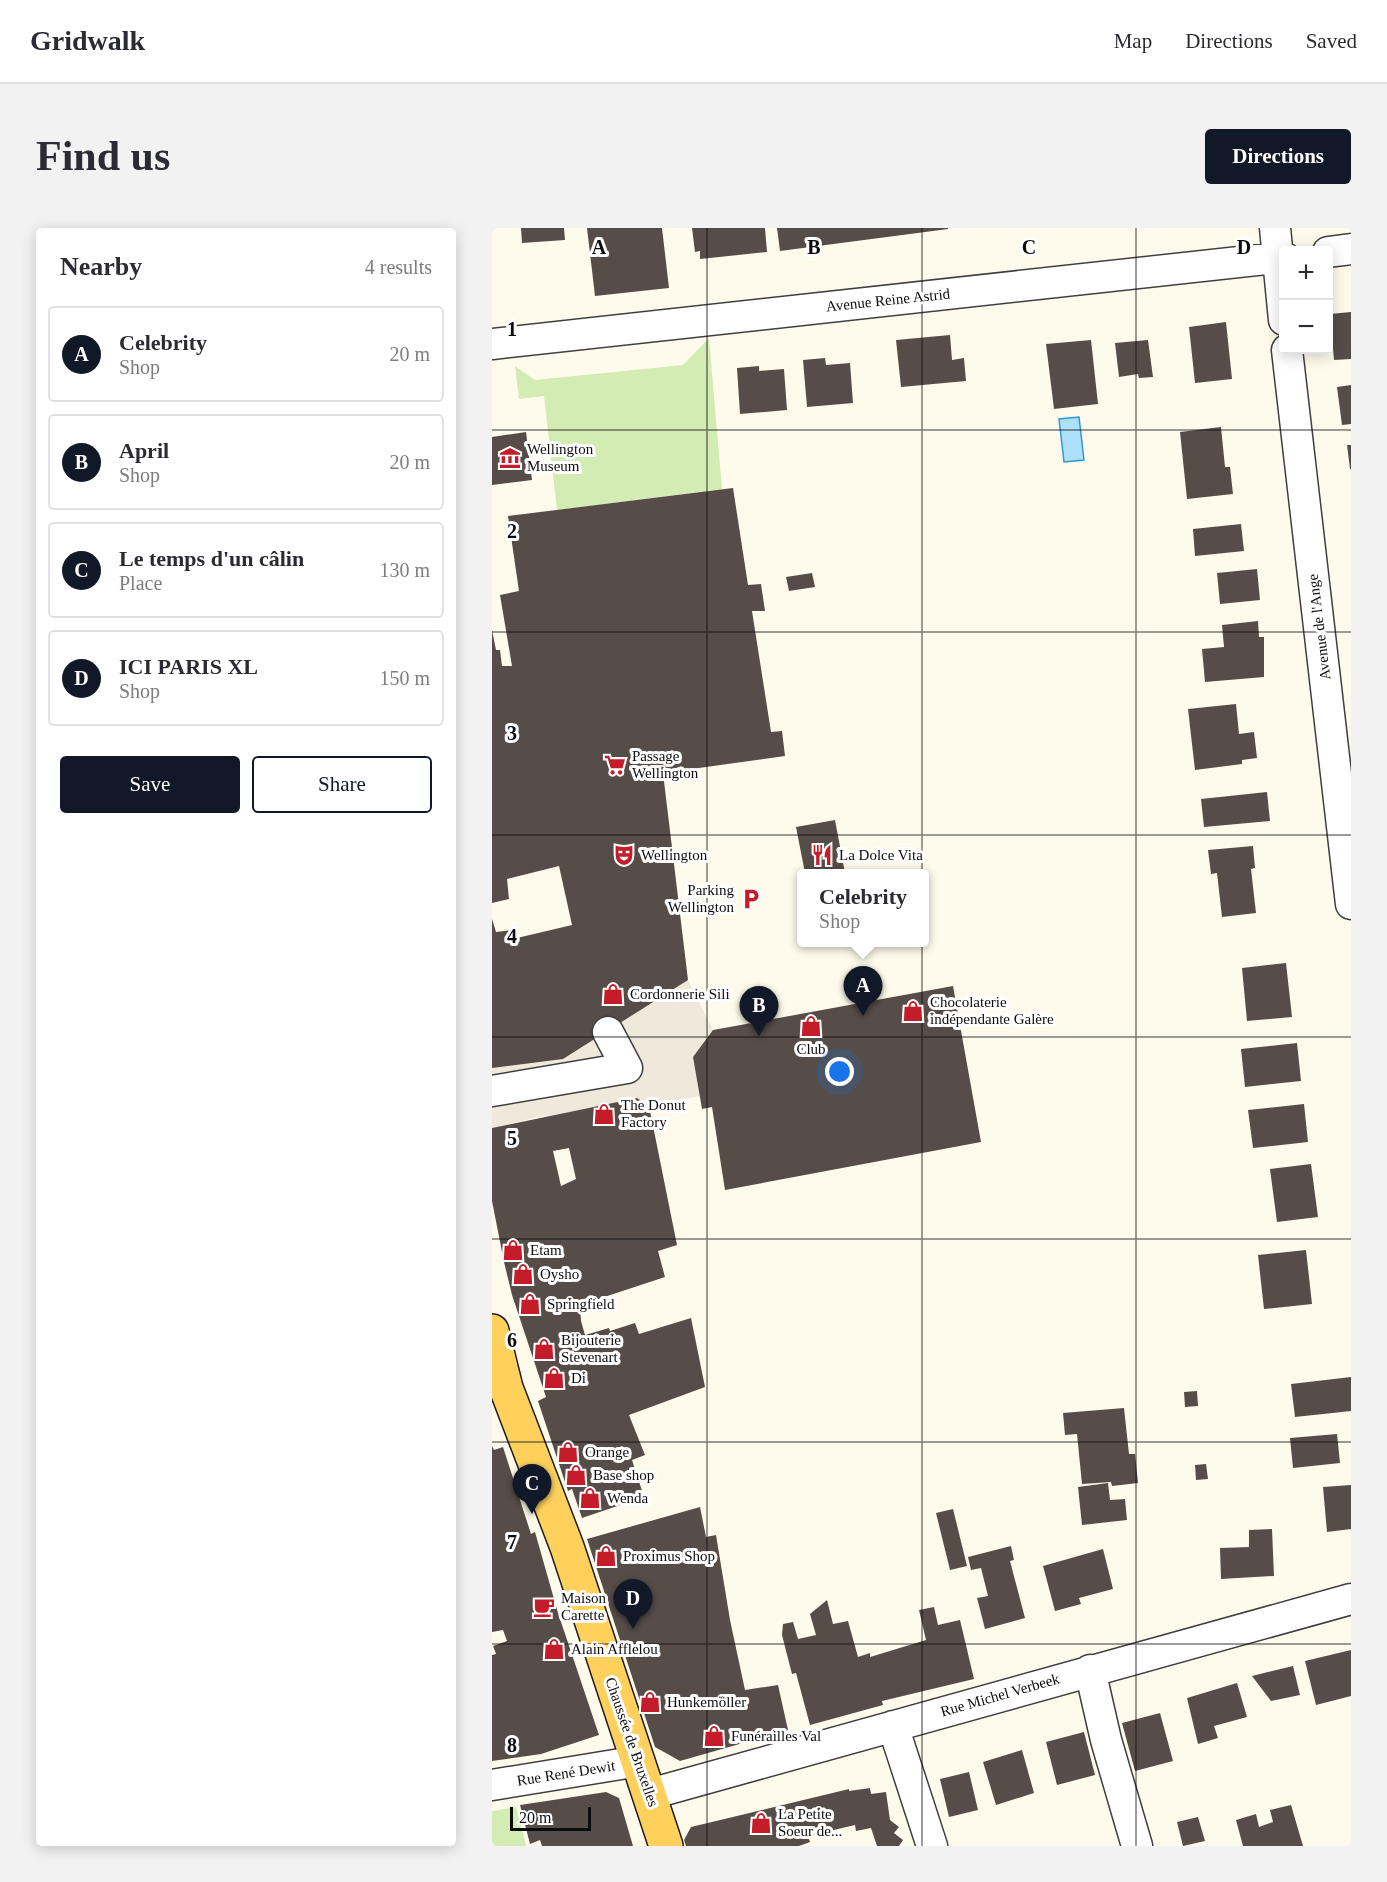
<!DOCTYPE html>
<meta charset="utf-8">
<style>
:root{--surface:#fff;--page:#f2f2f3;--text:#2b2b33;--muted:#7c7c81;--line:#e1e1e2;--accent:#111827}
body{margin:0;font-family:"Times New Roman",serif;background:var(--page);color:var(--text)}
.controls{position:absolute;right:18px;top:18px;display:grid;overflow:hidden;border-radius:6px;box-shadow:0 3px 15px #0003}
.controls button{width:54px;height:54px;display:grid;place-items:center;padding:0;border:0;border-bottom:2px solid var(--line);background:var(--surface);color:var(--text);font:30px sans-serif}
.scale{position:absolute;left:18px;bottom:15px;width:81px;box-sizing:border-box;padding-left:6px;border:3px solid #0c0c0c;border-top:0;font-size:16px;line-height:21px;white-space:nowrap;color:#0c0c0c;-webkit-text-stroke:4px #fff;paint-order:stroke}
.you{position:absolute;left:348px;top:844px;width:21px;height:21px;margin:-15px;border:4px solid #fff;border-radius:50%;background:#1a73e8;box-shadow:0 0 0 9px #1a73e833}
.badge{display:grid;place-items:center;width:39px;height:39px;border-radius:50%;background:var(--accent);color:#fff;font-size:20px;font-weight:700}
.pin{position:absolute;translate:-50% -50px;filter:drop-shadow(0 2px 3px #0008)}
.pin::after{content:'';position:absolute;top:32px;width:21px;height:18px;background:inherit;clip-path:polygon(0 0,100% 0,50% 100%)}
.popup{position:absolute;left:305px;top:641px;width:132px;height:78px;box-sizing:border-box;display:grid;place-content:center;border-radius:6px;background:var(--surface);filter:drop-shadow(0 2px 4px #0005);font-size:20px;white-space:nowrap;color:var(--muted)}
.popup b{font-size:22px;color:var(--text)}
.popup::after{content:'';position:absolute;left:50%;top:100%;margin-left:-12px;border:12px solid transparent;border-top-color:var(--surface)}
.list{margin:0;padding:0;list-style:none}
h2{display:flex;justify-content:space-between;align-items:center;height:78px;margin:0;padding:0 24px;font-size:26px}
h2 small{font-size:20px;font-weight:400;color:var(--muted)}
.list li{display:grid;grid-template-columns:39px 1fr auto;gap:18px;align-items:center;box-sizing:border-box;height:96px;margin:0 12px 12px;padding:0 12px;border:2px solid var(--line);border-radius:6px}
.list b{display:block;font-size:22px;white-space:nowrap}
.list p{margin:0;font-size:20px;white-space:nowrap;color:var(--muted)}
.list em{font-size:20px;font-style:normal;color:var(--muted)}
.actions{display:flex;gap:12px;padding:18px 24px}
.actions a{flex:1;padding:14px 0;border:2px solid var(--accent);border-radius:6px;text-align:center;font-size:21px;color:var(--accent)}
.actions .main{background:var(--accent);color:#fff}
.map{position:relative;flex:none;width:859px;height:1618px;overflow:hidden;border-radius:6px}
header{display:flex;align-items:center;gap:36px;box-sizing:border-box;height:84px;padding:0 30px;background:var(--surface);border-bottom:2px solid var(--line)}
header strong{font-size:28px}
nav{display:flex;gap:33px;margin-inline-start:auto;font-size:21px}
.intro{display:flex;align-items:center;justify-content:space-between;box-sizing:border-box;height:144px;padding:0 36px}
h1{margin:0;font-size:42px}
.button{padding:15px 27px;border-radius:6px;background:var(--accent);color:#fff;font-size:21px;font-weight:700}
main{display:flex;gap:36px;padding:0 36px}
aside{flex:1;background:var(--surface);border-radius:6px;box-shadow:0 3px 15px #0003}
.map>svg:first-child{display:block}
.green{fill:#d2ecb3}
.plaza{fill:#efe9db}
.water{fill:#ade0fa;stroke:#2f99d5;stroke-width:1.5}
.building{fill:#564d48;fill-rule:evenodd}
.lines{fill:none;stroke-linecap:round;stroke-linejoin:round}
.minor-casing{stroke:#3f3f3f;stroke-width:33}
.major-casing{stroke:#1d1d1d;stroke-width:36}
.minor{stroke:#fff;stroke-width:30}
.major{stroke:#ffd15c;stroke-width:33}
.grid{fill:none;stroke:#0c0c0c;stroke-width:1.5;stroke-opacity:0.55}
.labels{text-anchor:middle;dominant-baseline:central;stroke-width:6;stroke-linejoin:round;paint-order:stroke}
.street-label{font-size:15px;fill:#0c0c0c;stroke:#fff}
.poi-label{font-size:15px;fill:#0c0c0c;stroke:#fff;text-anchor:start}
.grid-label{font-size:20px;text-anchor:middle;font-weight:bold;fill:#0c0c0c;stroke:#fff;stroke-width:6;stroke-linejoin:round;paint-order:stroke}
</style>
<header>
<strong>Gridwalk</strong>
<nav><a>Map</a><a>Directions</a><a>Saved</a></nav>
</header>
<div class="intro"><h1>Find us</h1><a class="button">Directions</a></div>
<main>
<aside>
<h2>Nearby<small>4 results</small></h2>
<ul class="list">
<li><span class="badge">A</span><div><b>Celebrity</b><p>Shop</p></div><em>20 m</em></li>
<li><span class="badge">B</span><div><b>April</b><p>Shop</p></div><em>20 m</em></li>
<li><span class="badge">C</span><div><b>Le temps d'un câlin</b><p>Place</p></div><em>130 m</em></li>
<li><span class="badge">D</span><div><b>ICI PARIS XL</b><p>Shop</p></div><em>150 m</em></li>
</ul>
<div class="actions"><a class="main">Save</a><a>Share</a></div>
</aside>
<div class="map">
<svg width="859" height="1618" viewBox="0 0 859 1618">
<rect width="100%" height="100%" fill="#fffbec"/>
<path class="green" d="M217 110 230 261 65 282 52 168 27 171 23 138 43 152 191 137Z
M24 1579 34 1618H0V1583Z"/>
<path class="plaza" d="M196 752 221 802 201 829 208 868 157 878 55 889 54 887 0 900V840L71 831Z"/>
<path class="water" d="M587 189 592 232 572 234 567 191Z"/>
<path class="building" d="M29 0H72L73 12 30 15Z
M95 0H170L177 60 103 68Z
M200 0H273L275 24 208 31V23L203 24Z
M285 0H456V1L288 23Z
M859 84V131L842 132 838 86Z
M734 94 740 151 703 155 697 99Z
M458 107 460 132 472 130 474 153 409 159 404 112Z
M599 112 606 176 562 181 554 116Z
M656 112 661 149 647 150 646 146 627 149 623 115Z
M333 130 334 137 358 135 361 175 315 179 311 132Z
M267 138V143L292 141 295 182 248 186 245 140Z
M859 157V196L850 197 845 159Z
M729 199 733 239H738L741 266 695 271 688 204Z
M34 204 40 252 0 257V209Z
M855 217H859V241H858Z
M241 260 256 357 269 356 273 383H260L279 504 290 503 293 528 171 545 196 752 71 831 0 840V691L4 704 20 702 25 710 80 697 67 638 15 651 17 671 0 675V402L4 422H8L10 438H20L8 367 27 363 16 288Z
M749 296 752 323 703 328 701 301Z
M765 341 768 372 728 376 725 345Z
M320 345 323 359 297 363 294 349Z
M766 393 767 409H772V449L713 454 710 421 732 419 730 397Z
M744 476 747 506 762 504 765 530 750 532V536L703 542 696 481Z
M775 564 778 593 712 599 709 571Z
M343 592 353 645H313L304 599Z
M761 618 763 640 759 641 764 685 730 689 725 645 719 646 716 622Z
M794 735 800 789 755 793 750 740Z
M461 758 489 914 233 962 220 879 210 881 201 829 221 802Z
M805 815 809 853 753 859 749 821Z
M145 870 157 878 185 1017 166 1023 173 1049 88 1077 89 1093 93 1107 117 1100 118 1103 143 1095 147 1106 199 1090 213 1159 137 1187 153 1227 140 1232 152 1269 90 1290 80 1261 76 1263 46 1173 54 1169 20 1067 12 1034 0 973V900ZM77 920 84 951 69 958 61 923Z
M812 876 816 914 761 920 756 882Z
M819 936 826 989 785 994 778 941Z
M814 1022 820 1076 772 1081 766 1027Z
M859 1149V1183L803 1189 799 1156Z
M705 1163 706 1178 693 1179 692 1164Z
M632 1180 637 1226H643L646 1255 620 1258 619 1254 590 1256 585 1206 573 1207 571 1185Z
M845 1206 848 1235 801 1240 798 1210Z
M0 1218 2 1222 11 1219 39 1306 43 1304 66 1385 107 1507 49 1526 0 1533V1427L4 1426 1 1418 15 1413 11 1402 0 1404Z
M714 1236 716 1251 704 1252 703 1237Z
M616 1255 618 1272 633 1271 635 1292 590 1297 586 1259Z
M859 1257V1301L835 1304 831 1259Z
M208 1279 214 1309 224 1307 238 1392 253 1462 286 1457 296 1502 188 1533 163 1519 95 1311Z
M461 1281 475 1338 458 1342 444 1285Z
M780 1301 782 1348 729 1351 728 1320 757 1319V1302Z
M519 1318 522 1332 518 1333 533 1390 493 1401 485 1370 496 1368 489 1340 479 1342 476 1329Z
M611 1321 621 1361 587 1370 589 1376 563 1383 551 1338Z
M335 1372 341 1396 356 1393 366 1429 378 1425V1429L434 1412 427 1382 442 1379 446 1397 468 1392 482 1451 390 1473 391 1477 318 1497 304 1445 300 1446 290 1407 291 1396 301 1394 306 1411 324 1407 318 1386Z
M859 1422V1468L824 1477 813 1433Z
M801 1438 808 1467 779 1473 760 1448Z
M745 1455 755 1489 722 1498 726 1510 706 1516 695 1470Z
M668 1485 681 1533 643 1543 630 1495Z
M592 1504 603 1547 565 1557 554 1514Z
M530 1522 542 1565 504 1577 491 1534Z
M477 1544 486 1582 457 1589 448 1551Z
M378 1560 379 1566 394 1564 398 1592 407 1599 402 1605 411 1612 407 1618H385L379 1600 364 1603 363 1597 316 1608 318 1614 307 1618H194L192 1612 199 1599 357 1561V1563Z
M114 1564 127 1570 141 1618H50L48 1612 38 1616 28 1577Z
M799 1577 811 1618H751L744 1592 764 1586 767 1599 781 1594 778 1582Z
M706 1589 713 1613 691 1618 685 1594Z"/>
<g class="lines">
<defs>
<path id="minor" d="M783 0 792 92
M836 24 859 21
M0 116 792 29
M795 122 859 676
M0 863 135 840 116 804
M598 1442 614 1512 645 1618
M401 1498 440 1618
M0 1557 147 1533
M158 1566 859 1371"/>
<path id="major" d="M0 1103 14 1160 75 1319 174 1618"/>
</defs>
<use href="#minor" class="minor-casing"/>
<use href="#major" class="major-casing"/>
<use href="#minor" class="minor"/>
<use href="#major" class="major"/>
</g>
<path class="grid" d="M215 0V1618M430 0V1618M644 0V1618M0 202H859M0 404H859M0 607H859M0 809H859M0 1011H859M0 1214H859M0 1416H859"/>
<defs>
<symbol id="museum-bare" viewBox="-9 -9 18 18"><path d="M0-6L6-3V-2H-6V-3ZM-5-1h2V3h-2ZM-1-1h2V3h-2ZM3-1h2V3H3ZM-6 4H6V6H-6Z" fill="#c51c2a" stroke="#fff" stroke-width="2.5" paint-order="stroke"/></symbol>
<symbol id="supermarket-bare" viewBox="-9 -9 18 18"><path d="M-6-5.5h2.5l.6 2H6L4.5 2H-2.5L-4.4-4H-6ZM-1.5 3.2a1.3 1.3 0 1 0 .1 0ZM3 3.2a1.3 1.3 0 1 0 .1 0Z" fill="#c51c2a" stroke="#fff" stroke-width="2.5" paint-order="stroke"/></symbol>
<symbol id="theatre-bare" viewBox="-9 -9 18 18"><path d="M-5-5.5Q0-4 5-5.5V0Q5 5 0 6Q-5 5-5 0ZM-3.3-2.5H-1v1.5H-3.3ZM1-2.5H3.3v1.5H1ZM-2.8 1Q0 5.5 2.8 1Z" fill="#c51c2a" stroke="#fff" stroke-width="2.5" paint-order="stroke"/></symbol>
<symbol id="restaurant-bare" viewBox="-9 -9 18 18"><path d="M-5-6h1v4h1v-4h1v4h1v-4h1v5L-1.5 .5V6h-2V.5L-5-1ZM5-6V6H3V1.5H1.5Q1.5-4 5-6Z" fill="#c51c2a" stroke="#fff" stroke-width="2.5" paint-order="stroke"/></symbol>
<symbol id="parking-bare" viewBox="-9 -9 18 18"><path d="M-3.5-5.5H1a3.5 3.5 0 0 1 0 7H-1V5.5H-3.5ZM-1-3.4V-.6H.8a1.4 1.4 0 0 0 0-2.8Z" fill="#c51c2a" stroke="#fff" stroke-width="2.5" paint-order="stroke"/></symbol>
<symbol id="shop-bare" viewBox="-9 -9 18 18"><path d="M-5-2.5h2.3a2.7 3.5 0 0 1 5.4 0H5L5.5 6h-11ZM-1.5-2.5h3a1.5 2.3 0 0 0-3 0Z" fill="#c51c2a" stroke="#fff" stroke-width="2.5" paint-order="stroke"/></symbol>
<symbol id="cafe-bare" viewBox="-9 -9 18 18"><path d="M-5.5-4.5H6V0H3Q3 3.5 0 3.5H-2.5Q-5.5 3.5-5.5 0ZM3-3.2v2h1.7v-2ZM-6 4.5H4V6H-6Z" fill="#c51c2a" stroke="#fff" stroke-width="2.5" paint-order="stroke"/></symbol>
</defs>
<g fill-rule="evenodd">
<use href="#museum-bare" x="3" y="215" width="30" height="30"/>
<use href="#supermarket-bare" x="108" y="522" width="30" height="30"/>
<use href="#theatre-bare" x="117" y="612" width="30" height="30"/>
<use href="#restaurant-bare" x="315" y="612" width="30" height="30"/>
<use href="#parking-bare" x="244" y="656" width="30" height="30"/>
<use href="#shop-bare" x="106" y="751" width="30" height="30"/>
<use href="#shop-bare" x="406" y="768" width="30" height="30"/>
<use href="#shop-bare" x="304" y="783" width="30" height="30"/>
<use href="#shop-bare" x="97" y="871" width="30" height="30"/>
<use href="#shop-bare" x="6" y="1007" width="30" height="30"/>
<use href="#shop-bare" x="16" y="1031" width="30" height="30"/>
<use href="#shop-bare" x="23" y="1061" width="30" height="30"/>
<use href="#shop-bare" x="37" y="1106" width="30" height="30"/>
<use href="#shop-bare" x="47" y="1135" width="30" height="30"/>
<use href="#shop-bare" x="61" y="1209" width="30" height="30"/>
<use href="#shop-bare" x="69" y="1232" width="30" height="30"/>
<use href="#shop-bare" x="83" y="1255" width="30" height="30"/>
<use href="#shop-bare" x="99" y="1313" width="30" height="30"/>
<use href="#cafe-bare" x="37" y="1364" width="30" height="30"/>
<use href="#shop-bare" x="47" y="1406" width="30" height="30"/>
<use href="#shop-bare" x="143" y="1459" width="30" height="30"/>
<use href="#shop-bare" x="207" y="1493" width="30" height="30"/>
<use href="#shop-bare" x="254" y="1580" width="30" height="30"/>
</g>
<g class="labels">
<g class="street-label">
<text transform="translate(396 72) rotate(-6)">Avenue Reine Astrid</text>
<text transform="translate(827 399) rotate(-97)">Avenue de l'Ange</text>
<text transform="translate(508 1467) rotate(-16)">Rue Michel Verbeek</text>
<text transform="translate(140 1514) rotate(71)">Chaussée de Bruxelles</text>
<text transform="translate(74 1545) rotate(-9)">Rue René Dewit</text>
</g>
<g class="poi-label">
<text x="35" y="221">Wellington<tspan x="35" dy="17">Museum</tspan></text>
<text x="140" y="528">Passage<tspan x="140" dy="17">Wellington</tspan></text>
<text x="149" y="627">Wellington</text>
<text x="347" y="627">La Dolce Vita</text>
<text x="242" y="662" text-anchor="end">Parking<tspan x="242" dy="17">Wellington</tspan></text>
<text x="138" y="766">Cordonnerie Sili</text>
<text x="438" y="774">Chocolaterie<tspan x="438" dy="17">indépendante Galère</tspan></text>
<text x="319" y="821" text-anchor="middle">Club</text>
<text x="129" y="877">The Donut<tspan x="129" dy="17">Factory</tspan></text>
<text x="38" y="1022">Etam</text>
<text x="48" y="1046">Oysho</text>
<text x="55" y="1076">Springfield</text>
<text x="69" y="1112">Bijouterie<tspan x="69" dy="17">Stevenart</tspan></text>
<text x="79" y="1150">Di</text>
<text x="93" y="1224">Orange</text>
<text x="101" y="1247">Base shop</text>
<text x="115" y="1270">Wenda</text>
<text x="131" y="1328">Proximus Shop</text>
<text x="69" y="1370">Maison<tspan x="69" dy="17">Carette</tspan></text>
<text x="79" y="1421">Alain Afflelou</text>
<text x="175" y="1474">Hunkemöller</text>
<text x="239" y="1508">Funérailles Val</text>
<text x="286" y="1586">La Petite<tspan x="286" dy="17">Soeur de...</tspan></text>
</g>
</g>
<g class="grid-label">
<text x="107" y="26">A</text>
<text x="322" y="26">B</text>
<text x="537" y="26">C</text>
<text x="752" y="26">D</text>
<text x="20" y="108">1</text>
<text x="20" y="310">2</text>
<text x="20" y="512">3</text>
<text x="20" y="715">4</text>
<text x="20" y="917">5</text>
<text x="20" y="1119">6</text>
<text x="20" y="1321">7</text>
<text x="20" y="1524">8</text>
</g>
</svg>
<div class="controls">
<button>+</button>
<button>−</button>
</div>
<div class="scale">20 m</div>
<div class="you"></div>
<div class="pin badge" style="left:371px;top:788px">A</div>
<div class="popup"><b>Celebrity</b>Shop</div>
<div class="pin badge" style="left:267px;top:808px">B</div>
<div class="pin badge" style="left:40px;top:1286px">C</div>
<div class="pin badge" style="left:141px;top:1401px">D</div>
</div>
</main>
